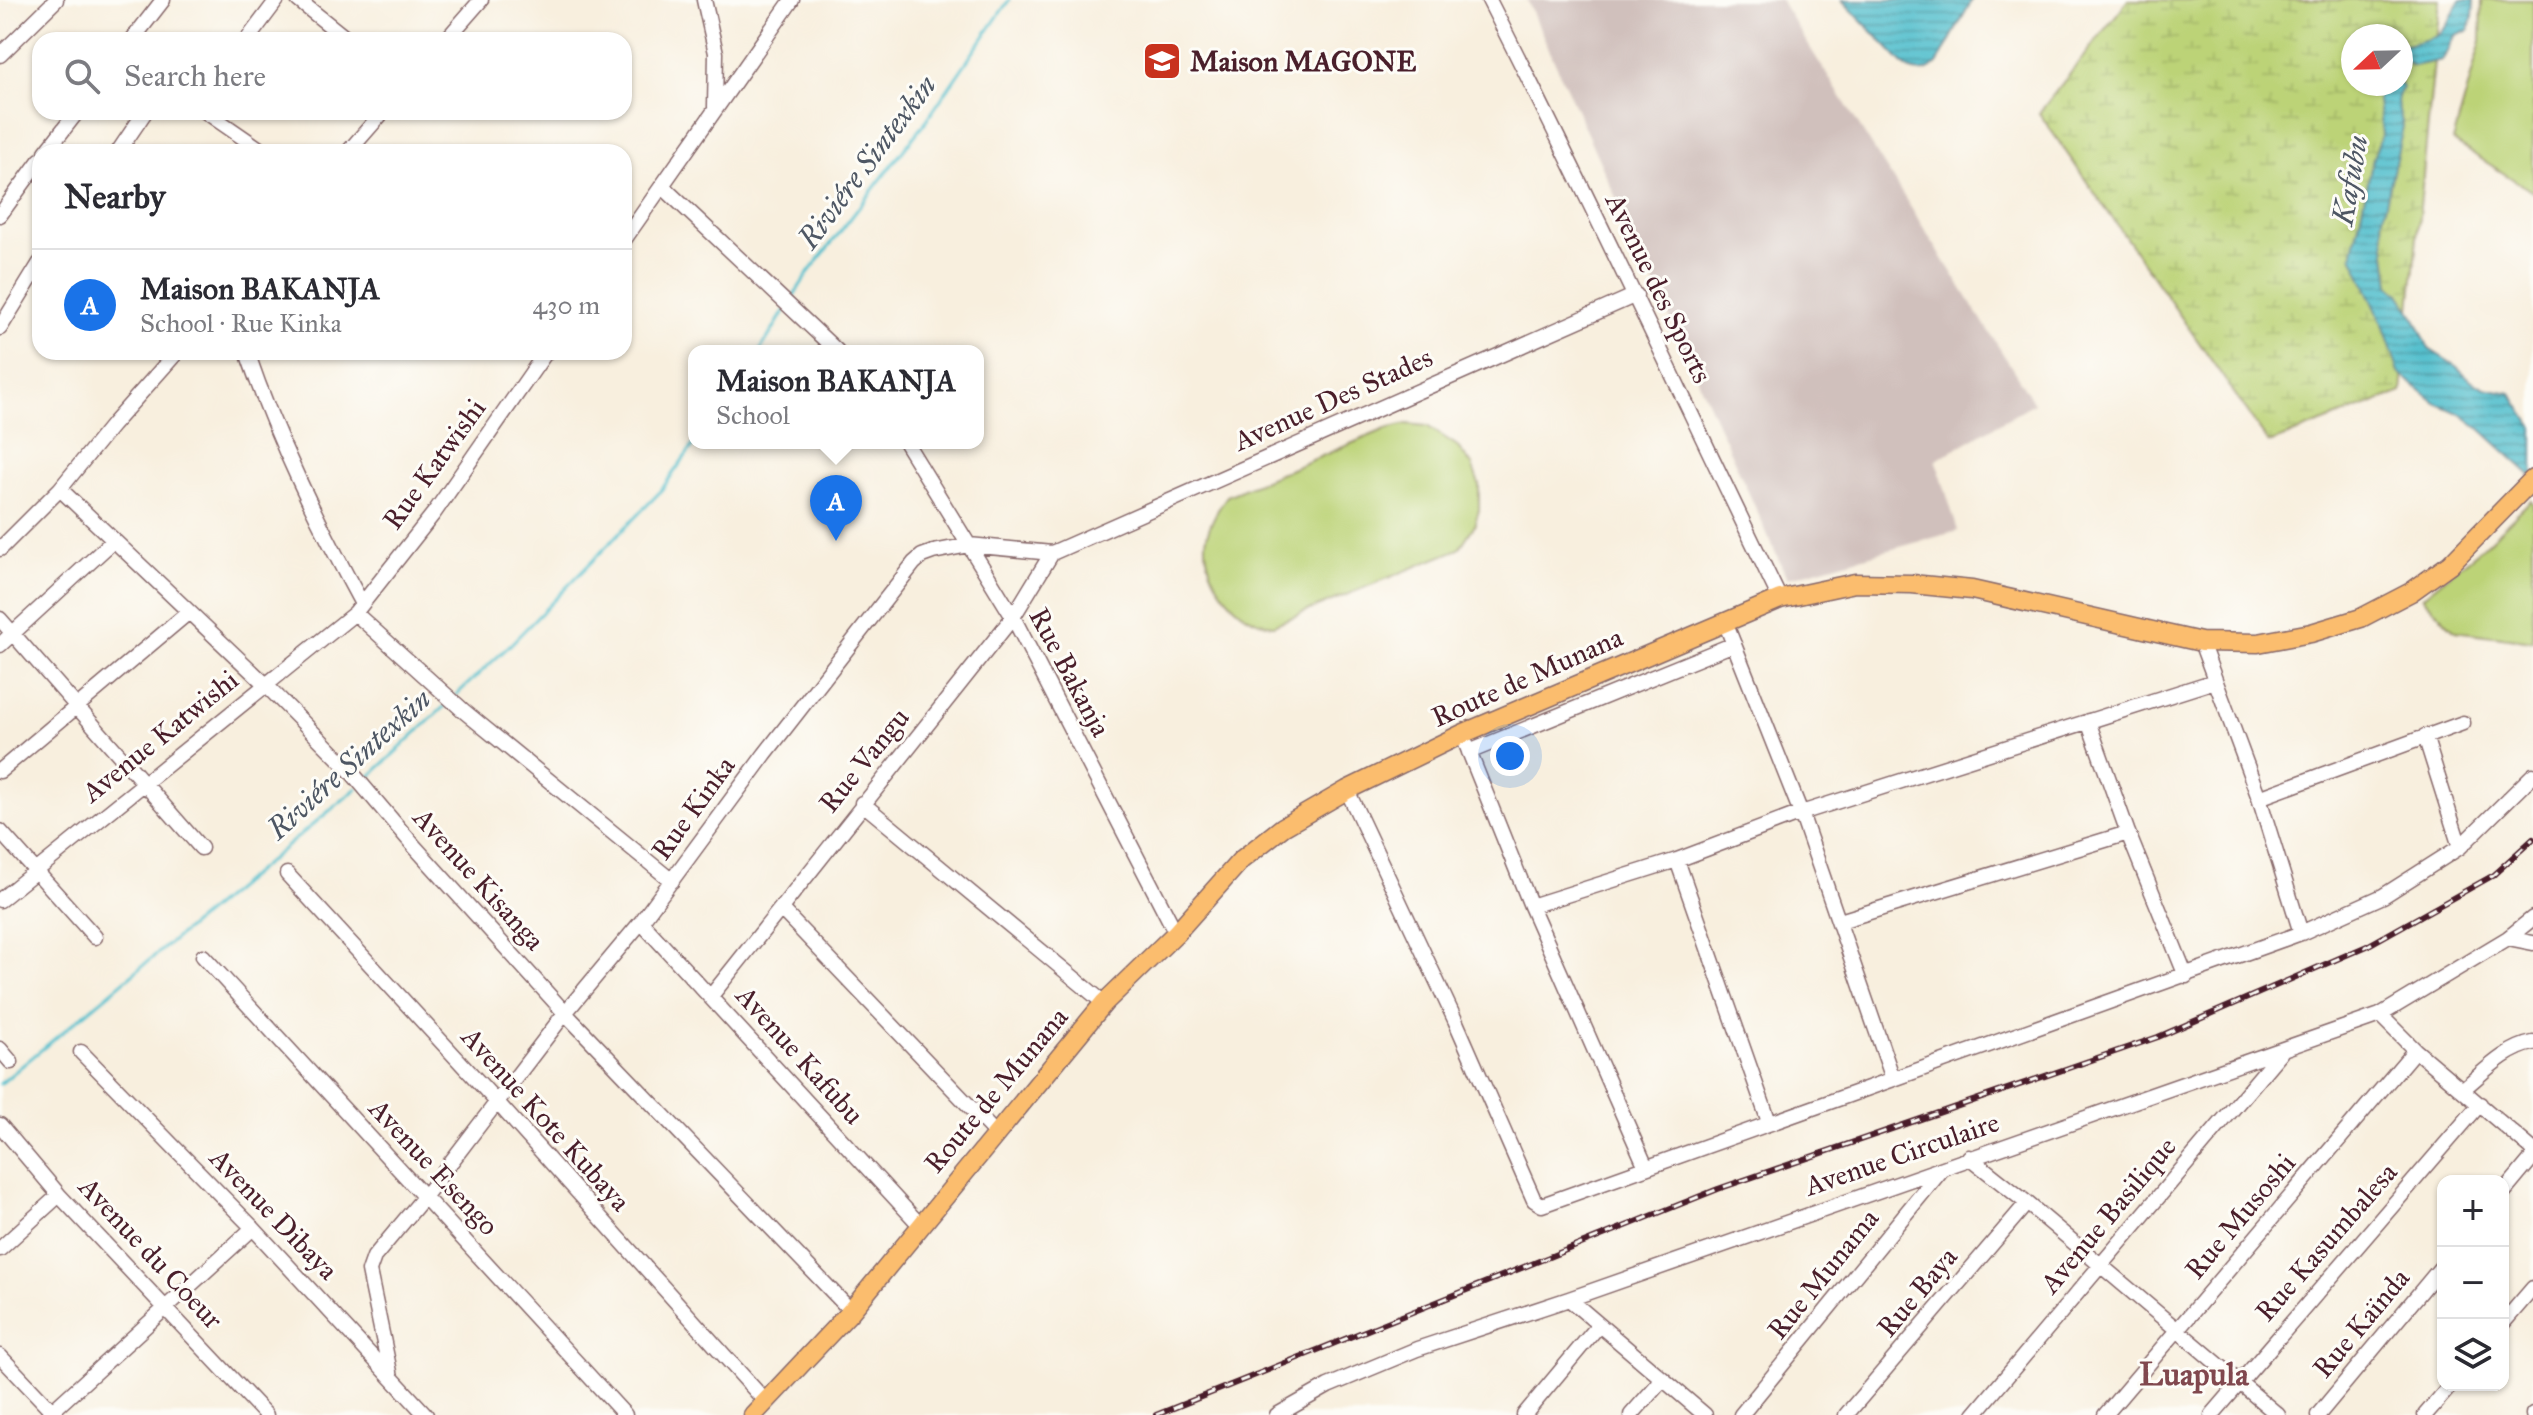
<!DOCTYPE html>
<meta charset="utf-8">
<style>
:root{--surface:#fff;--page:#f7f7f7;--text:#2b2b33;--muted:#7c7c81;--line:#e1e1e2;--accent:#1a73e8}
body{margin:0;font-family:"IM FELL Great Primer",serif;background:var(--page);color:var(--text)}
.controls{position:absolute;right:24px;bottom:24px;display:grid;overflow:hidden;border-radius:16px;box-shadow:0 2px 6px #0004}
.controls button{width:72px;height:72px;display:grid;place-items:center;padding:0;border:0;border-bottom:2px solid var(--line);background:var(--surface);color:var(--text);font:40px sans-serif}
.compass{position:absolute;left:2341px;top:24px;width:72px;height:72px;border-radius:50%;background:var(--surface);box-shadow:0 2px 6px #0004;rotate:248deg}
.you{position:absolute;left:1510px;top:756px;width:28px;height:28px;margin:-20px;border:6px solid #fff;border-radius:50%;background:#1a73e8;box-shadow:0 0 0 12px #1a73e833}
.badge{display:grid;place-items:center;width:52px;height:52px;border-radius:50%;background:var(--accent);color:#fff;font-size:26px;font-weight:700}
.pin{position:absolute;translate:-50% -66px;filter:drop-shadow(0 2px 4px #0008)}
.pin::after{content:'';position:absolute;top:42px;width:28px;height:24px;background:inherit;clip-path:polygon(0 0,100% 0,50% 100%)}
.popup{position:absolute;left:688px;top:345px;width:296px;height:104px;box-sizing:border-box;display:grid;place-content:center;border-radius:16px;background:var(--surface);filter:drop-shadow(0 2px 6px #0005);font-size:26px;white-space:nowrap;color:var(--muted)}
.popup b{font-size:30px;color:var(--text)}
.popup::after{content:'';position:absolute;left:50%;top:100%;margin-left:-16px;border:16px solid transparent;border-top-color:var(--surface)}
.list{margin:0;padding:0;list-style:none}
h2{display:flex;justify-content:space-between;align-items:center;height:104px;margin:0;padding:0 32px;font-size:34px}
h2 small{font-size:26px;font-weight:400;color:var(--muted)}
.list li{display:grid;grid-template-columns:52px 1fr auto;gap:24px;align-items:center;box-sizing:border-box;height:112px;padding:0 32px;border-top:2px solid var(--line)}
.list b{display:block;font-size:30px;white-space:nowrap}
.list p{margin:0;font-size:26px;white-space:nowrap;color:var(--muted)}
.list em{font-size:26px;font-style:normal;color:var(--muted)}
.icon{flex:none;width:44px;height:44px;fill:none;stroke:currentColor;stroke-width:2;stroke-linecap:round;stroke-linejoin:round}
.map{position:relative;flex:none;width:2533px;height:1415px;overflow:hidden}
.search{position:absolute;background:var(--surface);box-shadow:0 2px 6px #0004;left:32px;top:32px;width:600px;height:88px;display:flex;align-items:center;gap:20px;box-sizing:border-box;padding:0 28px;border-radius:24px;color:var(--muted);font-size:30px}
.panel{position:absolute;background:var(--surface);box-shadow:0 2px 6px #0004;left:32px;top:144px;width:600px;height:216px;border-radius:24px}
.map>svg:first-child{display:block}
.industrial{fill:#d0c0bc}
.wetland{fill:url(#wetland-marsh);stroke:#837951;stroke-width:2;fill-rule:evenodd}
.garden{fill:#bcd377;stroke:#837951;stroke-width:2}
.water{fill:url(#water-rules);stroke:#4f707c;stroke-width:2}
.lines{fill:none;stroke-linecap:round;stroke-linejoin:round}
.stream{stroke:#54c0ce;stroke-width:3}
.minor-casing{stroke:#87686a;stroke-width:17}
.major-casing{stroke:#87686a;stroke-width:21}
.minor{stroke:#fff;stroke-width:14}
.major{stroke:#fbbd6e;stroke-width:18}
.rail-casing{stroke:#4a1f2b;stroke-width:6}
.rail{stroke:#fdfcf7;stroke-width:3;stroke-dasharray:9;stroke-linecap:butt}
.labels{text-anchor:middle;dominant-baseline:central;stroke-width:6;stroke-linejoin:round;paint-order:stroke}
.poi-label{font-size:28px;font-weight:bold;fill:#4a1f2b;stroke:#fdfcf7;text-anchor:start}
.street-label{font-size:28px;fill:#4a1f2b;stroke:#fdfcf7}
.water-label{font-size:30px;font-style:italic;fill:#4e5764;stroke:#fdfcf7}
.quarter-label{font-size:32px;font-weight:bold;fill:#81484e;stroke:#fdfcf7}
</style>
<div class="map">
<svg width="2533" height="1415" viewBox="0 0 2533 1415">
<defs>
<pattern id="wetland-marsh" width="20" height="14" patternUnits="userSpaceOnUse" patternTransform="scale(2)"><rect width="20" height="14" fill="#bcd377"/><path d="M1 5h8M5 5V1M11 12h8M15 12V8" fill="none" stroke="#a3b567"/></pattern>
<pattern id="water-rules" width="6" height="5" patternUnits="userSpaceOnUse" patternTransform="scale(2)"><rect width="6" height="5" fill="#54c0ce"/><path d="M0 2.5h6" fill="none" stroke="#489ba7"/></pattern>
</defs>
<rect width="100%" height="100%" fill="#fdfcf7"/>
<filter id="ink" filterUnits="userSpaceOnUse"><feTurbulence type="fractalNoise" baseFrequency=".0125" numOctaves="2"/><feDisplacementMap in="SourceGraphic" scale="16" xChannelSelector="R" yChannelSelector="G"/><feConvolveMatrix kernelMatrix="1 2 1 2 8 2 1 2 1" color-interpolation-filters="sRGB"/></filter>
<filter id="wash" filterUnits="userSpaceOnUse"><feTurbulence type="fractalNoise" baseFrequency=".006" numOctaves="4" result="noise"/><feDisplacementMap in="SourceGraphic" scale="32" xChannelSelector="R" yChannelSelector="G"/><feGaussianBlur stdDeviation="1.8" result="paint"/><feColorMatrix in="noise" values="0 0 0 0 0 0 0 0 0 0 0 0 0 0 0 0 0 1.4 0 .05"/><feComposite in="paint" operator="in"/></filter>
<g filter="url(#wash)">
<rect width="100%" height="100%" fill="#f8efde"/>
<path class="industrial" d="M1527 0H1780L2034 403 1936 460 1958 531 1787 578Z"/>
<path class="wetland" d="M2128 0H2440L2402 392 2269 443 2039 113ZM2353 36H2401V84H2353Z"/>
<path class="garden" d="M2482 0H2533V192L2453 141 2481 41Z
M1407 424 1427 426 1456 445 1472 465 1479 484V510L1474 526 1459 549 1273 625C1237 622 1204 578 1206 542 1208 525 1217 510 1227 496L1386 429Z
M2531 500 2533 505V641L2455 631 2422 597 2481 549Z"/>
<path class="water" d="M1842 0H1972L1937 64C1927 72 1920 74 1908 69Z
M2460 0H2474L2473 18 2468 31C2448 33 2452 47 2442 60L2414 66 2406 62 2402 65 2401 80V46C2415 42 2434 40 2444 29 2451 21 2454 9 2460 0Z
M2374 84H2401L2403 88C2391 102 2401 112 2403 127L2382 221 2390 285 2400 294 2414 316 2429 349 2456 366 2472 381 2485 388 2511 393 2533 428V477L2477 426 2461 414 2436 403 2399 373 2384 327 2352 256 2373 158 2382 134 2377 93Z"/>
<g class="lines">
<path class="stream" d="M791 300 809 272 926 121 1009 0
M760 351 785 310
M456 695 506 649 659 493 695 443
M366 780 448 703
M0 1084 357 788"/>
</g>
</g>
<g filter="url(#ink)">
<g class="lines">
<defs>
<path id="minor" d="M298 0 348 40
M704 0 716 53 715 107
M1489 0C1590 198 1683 399 1780 599
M132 40 163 0
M247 40 277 0
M446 40 481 0
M0 55 56 0
M206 112 264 152
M46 152 77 112
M118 152 145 112
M348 152 383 112
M662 186 837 351
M0 215 40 160
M624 240 792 0
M0 328 40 263
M247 352C277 440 318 523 362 604
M906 443 1013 617 1176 933
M60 489 265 684 347 767 414 846 565 1013 851 1311
M0 549 60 489 112 425 177 352
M355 613 465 712 672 881
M0 619 201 848
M1725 622 1801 813 1893 1079
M2201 642 2259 798 2301 933
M0 645 113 541
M2088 721 2128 833 2186 976
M1462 734 1531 906 1646 1167
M1469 752 1734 644
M0 771 189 612
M1347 790 1455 1020 1534 1200 1542 1205 2301 933 2383 896 2460 847 2425 736
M2259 798 2463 723
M862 803 1104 1003
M0 831 95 937
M2460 847 2533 775
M1677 860 1769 1122
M287 874 496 1101 765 1401
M0 900 355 613 434 513 546 352
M1531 906 1677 860 1801 813 2215 681
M781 909 996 1134
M1840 921 2128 833
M641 922 920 1225
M2508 938 2533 943
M203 956 625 1415
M711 996 1013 617 1052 553
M2380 1015 2415 1050 2533 1150
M0 1049 11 1062
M81 1052 253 1228 426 1415
M2463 1089C2484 1072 2506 1048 2533 1043
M0 1125 59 1195 266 1415
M1969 1157 2027 1203 2278 1415
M2503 1193 2533 1157
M0 1249 59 1195
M1569 1299 1705 1415
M2503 1323 2533 1288
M0 1356 56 1415
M391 1377 369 1271 374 1257 425 1196 565 1013 641 922 765 754 914 563 922 556 933 552 969 545 1052 553 1636 295
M48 1415 253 1228
M1277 1415 1328 1386 1417 1349 1569 1299 2380 1015 2508 938 2533 918
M1524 1415 1599 1325
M1631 1415 1662 1380
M1741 1415 1943 1168
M1846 1415 2027 1203
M1974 1415 2281 1052
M2105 1415 2415 1050
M2212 1415 2480 1104
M2318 1415 2443 1265
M2425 1415 2451 1385
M2533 1415V1414"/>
<path id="major" d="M753 1415 851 1311 1104 1003 1176 933 1241 860 1283 827 1347 790 1462 734 1780 599 1855 583 1912 584 1972 590 2201 642 2258 643 2311 633 2361 618 2411 592 2450 564 2533 479"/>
</defs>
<use href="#minor" class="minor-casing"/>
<use href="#major" class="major-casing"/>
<use href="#minor" class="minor"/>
<use href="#major" class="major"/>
<defs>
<path id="rail" d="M1156 1415 1718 1189 2158 1037 2367 946 2492 876 2533 839"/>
</defs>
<use href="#rail" class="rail-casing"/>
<use href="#rail" class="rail"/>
</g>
</g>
<defs>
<symbol id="school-square" viewBox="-11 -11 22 22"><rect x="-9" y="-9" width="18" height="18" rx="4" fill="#c8321e" stroke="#fdfcf7"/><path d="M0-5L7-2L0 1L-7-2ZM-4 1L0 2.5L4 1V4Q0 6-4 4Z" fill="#fff"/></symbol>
</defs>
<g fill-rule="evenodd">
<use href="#school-square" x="1140" y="39" width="44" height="44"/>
</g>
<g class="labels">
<g class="poi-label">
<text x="1190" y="61">Maison MAGONE</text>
</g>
<g class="street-label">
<text transform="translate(1659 288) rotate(64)">Avenue des Sports</text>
<text transform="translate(1333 399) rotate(-24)">Avenue Des Stades</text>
<text transform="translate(434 464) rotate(-54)">Rue Katwishi</text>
<text transform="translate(1070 672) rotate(62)">Rue Bakanja</text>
<text transform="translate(1527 677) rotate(-24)">Route de Munana</text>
<text transform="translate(160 736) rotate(-39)">Avenue Katwishi</text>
<text transform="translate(864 760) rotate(-51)">Rue Vangu</text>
<text transform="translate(693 808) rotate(-54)">Rue Kinka</text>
<text transform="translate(479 879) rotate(48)">Avenue Kisanga</text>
<text transform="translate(800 1055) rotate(48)">Avenue Kafubu</text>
<text transform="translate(996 1090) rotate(-50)">Route de Munana</text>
<text transform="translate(546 1119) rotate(48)">Avenue Kote Kubaya</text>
<text transform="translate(1902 1154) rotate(-19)">Avenue Circulaire</text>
<text transform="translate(434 1167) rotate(47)">Avenue Esengo</text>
<text transform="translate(274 1214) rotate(46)">Avenue Dibaya</text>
<text transform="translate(2108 1215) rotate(-50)">Avenue Basilique</text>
<text transform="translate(2240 1216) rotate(-50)">Rue Musoshi</text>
<text transform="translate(2326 1242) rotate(-49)">Rue Kasumbalesa</text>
<text transform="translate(151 1253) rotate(47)">Avenue du Coeur</text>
<text transform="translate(1823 1274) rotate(-51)">Rue Munama</text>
<text transform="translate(1917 1292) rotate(-50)">Rue Baya</text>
<text transform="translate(2361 1323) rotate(-50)">Rue Kaïnda</text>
</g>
<g class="water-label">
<text transform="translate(867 162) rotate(-53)">Riviére Sintexkin</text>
<text transform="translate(2350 180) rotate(-80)">Kafubu</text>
<text transform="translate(349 764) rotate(-42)">Riviére Sintexkin</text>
</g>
<g class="quarter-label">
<text x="2194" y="1374">Luapula</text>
</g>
</g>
</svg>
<div class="controls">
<button>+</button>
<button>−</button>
<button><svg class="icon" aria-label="layers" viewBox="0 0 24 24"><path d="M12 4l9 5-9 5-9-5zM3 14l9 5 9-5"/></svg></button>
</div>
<svg class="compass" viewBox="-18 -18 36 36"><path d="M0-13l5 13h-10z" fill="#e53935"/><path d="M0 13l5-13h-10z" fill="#7c7c81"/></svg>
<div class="you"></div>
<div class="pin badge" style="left:836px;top:541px">A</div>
<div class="popup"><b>Maison BAKANJA</b>School</div>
<div class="search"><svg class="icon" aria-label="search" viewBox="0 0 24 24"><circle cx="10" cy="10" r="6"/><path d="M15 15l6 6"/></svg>Search here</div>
<section class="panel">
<h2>Nearby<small></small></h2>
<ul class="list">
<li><span class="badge">A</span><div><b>Maison BAKANJA</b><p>School · Rue Kinka</p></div><em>430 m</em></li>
</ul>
</section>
</div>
